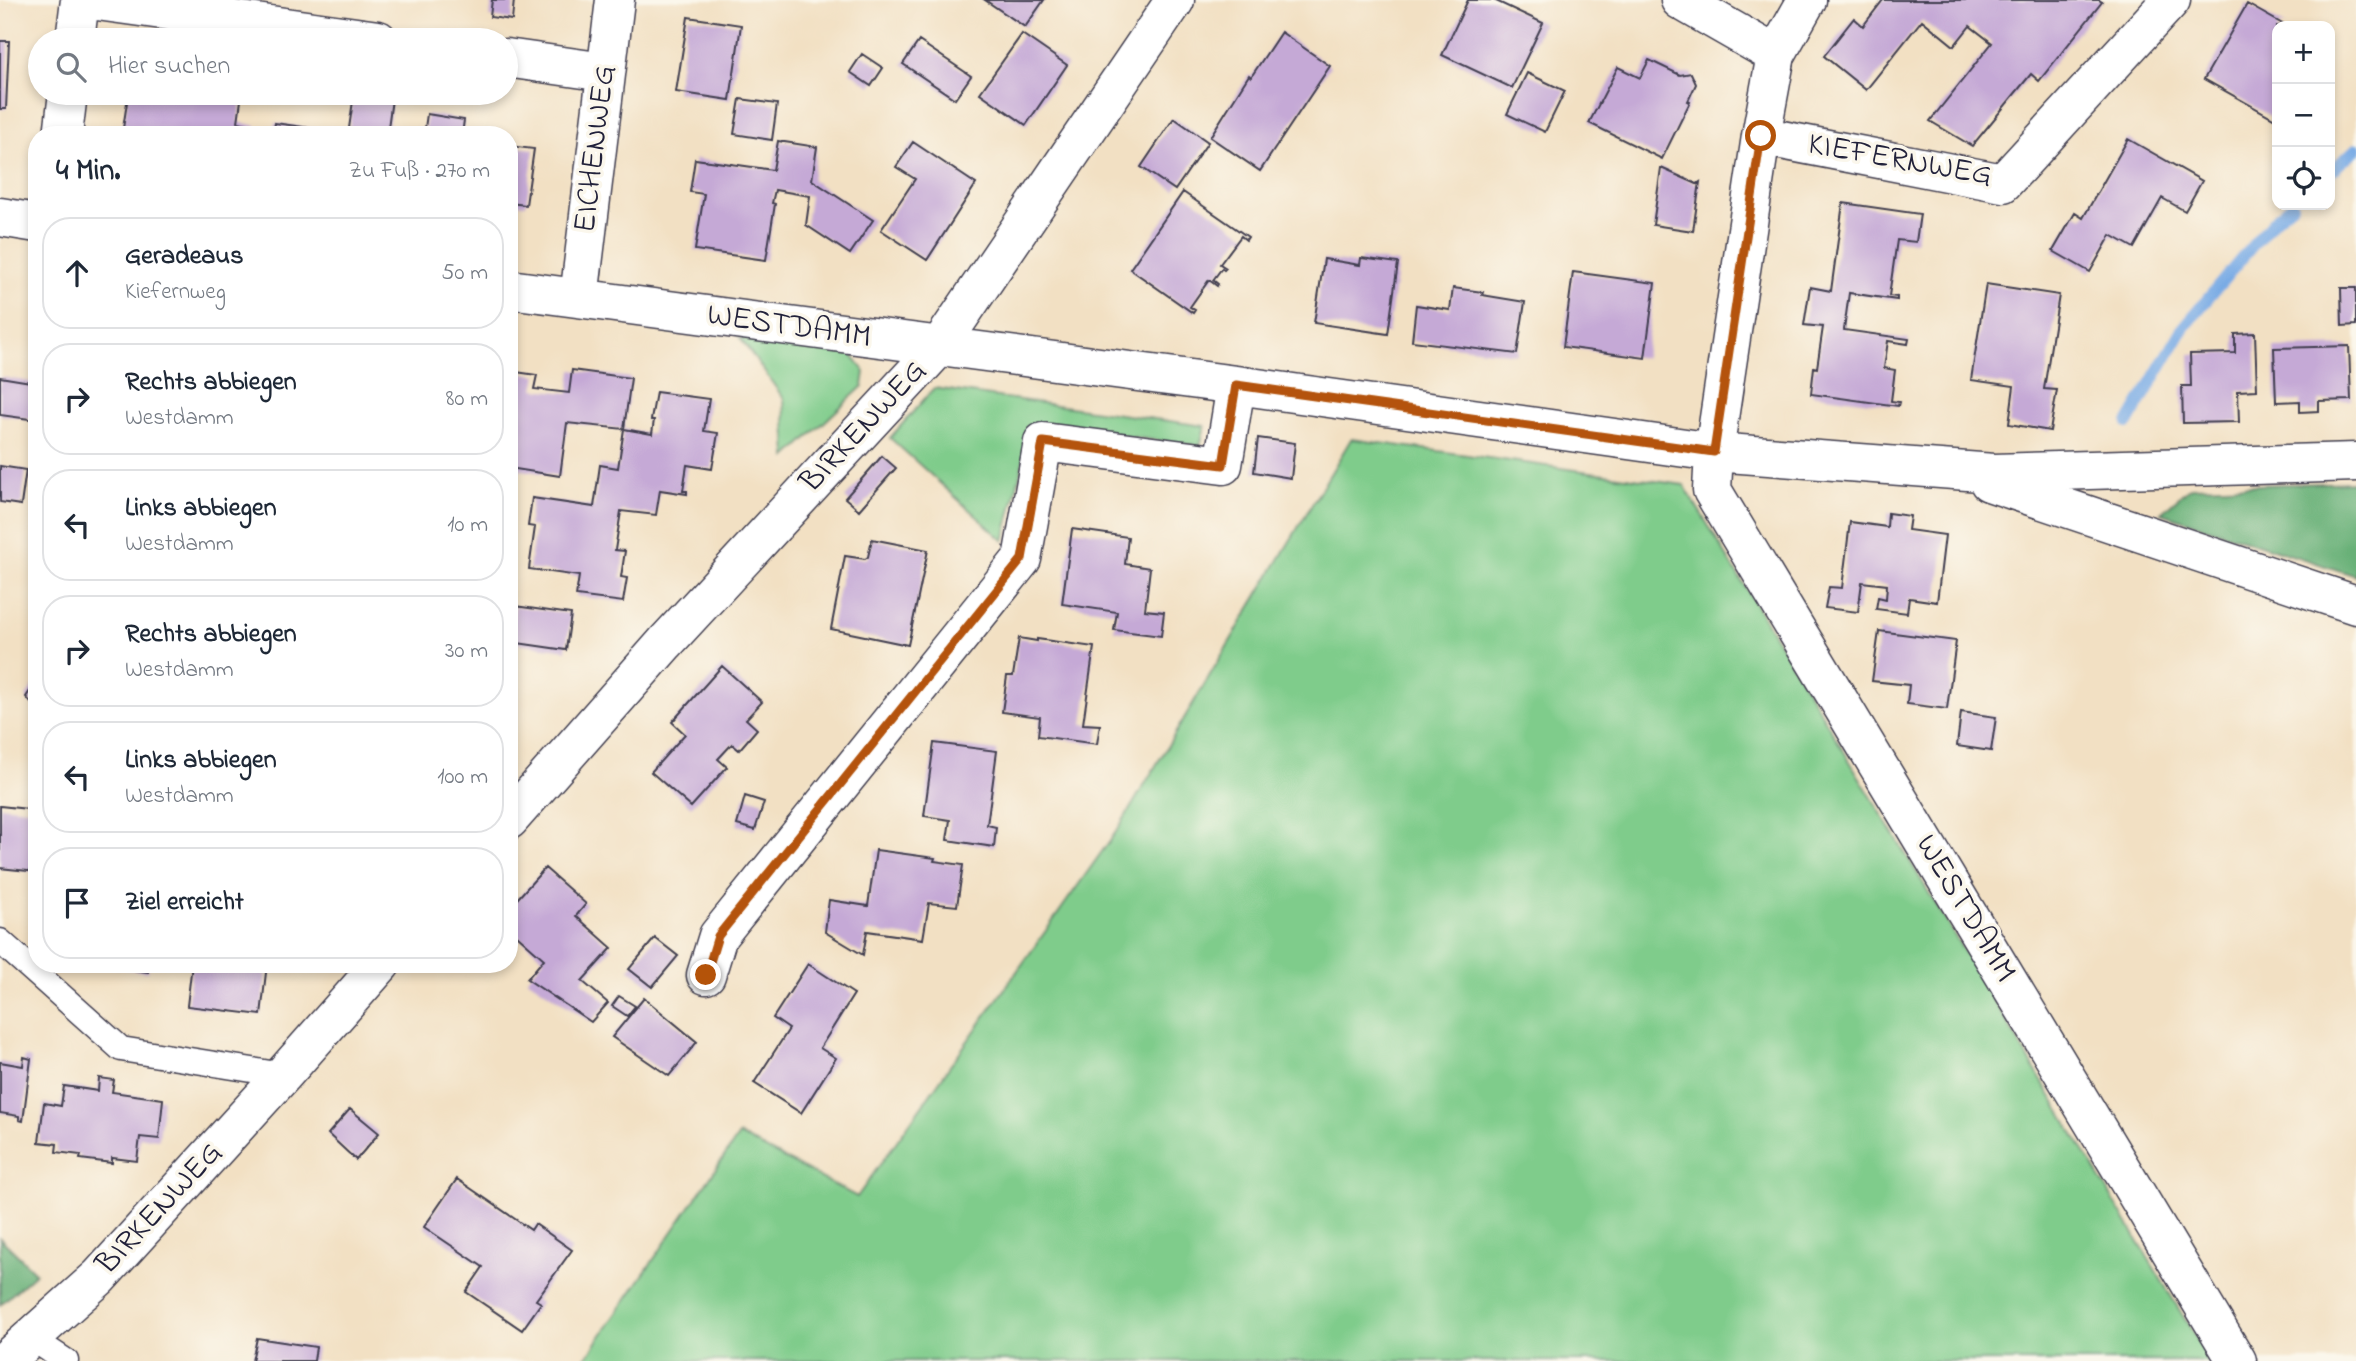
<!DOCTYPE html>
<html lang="de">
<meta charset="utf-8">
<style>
:root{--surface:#fff;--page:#f6f6f7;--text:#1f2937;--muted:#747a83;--line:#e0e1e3}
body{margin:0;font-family:"Indie Flower",sans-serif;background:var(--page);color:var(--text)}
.controls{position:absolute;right:21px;top:21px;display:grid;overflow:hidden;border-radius:14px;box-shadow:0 4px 10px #0003}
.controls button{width:63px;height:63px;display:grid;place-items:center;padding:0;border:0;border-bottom:2px solid var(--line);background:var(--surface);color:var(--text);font:35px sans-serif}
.stop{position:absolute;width:21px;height:21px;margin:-16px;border:5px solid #b45309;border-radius:50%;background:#fff}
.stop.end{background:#b45309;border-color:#fff;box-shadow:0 2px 7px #0008}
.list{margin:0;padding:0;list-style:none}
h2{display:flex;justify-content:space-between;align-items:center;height:91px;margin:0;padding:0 28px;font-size:30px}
h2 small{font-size:23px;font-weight:400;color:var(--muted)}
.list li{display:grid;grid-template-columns:46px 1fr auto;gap:21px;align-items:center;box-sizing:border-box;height:112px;margin:0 14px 14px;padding:0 14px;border:2px solid var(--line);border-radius:28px}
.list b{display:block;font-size:26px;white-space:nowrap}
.list p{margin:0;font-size:23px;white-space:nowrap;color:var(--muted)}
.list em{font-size:23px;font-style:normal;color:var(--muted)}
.icon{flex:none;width:38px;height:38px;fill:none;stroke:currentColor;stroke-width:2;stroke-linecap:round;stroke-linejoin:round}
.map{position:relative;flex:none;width:2356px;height:1361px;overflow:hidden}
.search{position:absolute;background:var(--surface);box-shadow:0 4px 10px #0003;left:28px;top:28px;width:490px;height:77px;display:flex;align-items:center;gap:18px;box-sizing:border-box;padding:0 24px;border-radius:38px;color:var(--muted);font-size:26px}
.panel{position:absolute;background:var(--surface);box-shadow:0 4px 10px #0003;left:28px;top:126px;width:490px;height:847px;border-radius:28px}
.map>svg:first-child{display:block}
.green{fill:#7fcc8b;stroke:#507763;stroke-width:2}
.forest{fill:#67b077;stroke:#446959;stroke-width:2}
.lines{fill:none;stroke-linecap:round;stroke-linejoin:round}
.stream{stroke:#79abe5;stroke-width:12}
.building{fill:#c5a9d6}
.service-casing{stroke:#413e4f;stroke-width:27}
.minor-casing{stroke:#413e4f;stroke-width:41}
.service{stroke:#fff;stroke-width:24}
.minor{stroke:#fff;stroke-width:38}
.route{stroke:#b45309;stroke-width:9}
.labels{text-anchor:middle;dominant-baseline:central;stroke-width:7;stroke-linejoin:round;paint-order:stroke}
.street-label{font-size:32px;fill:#22223b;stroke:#fbf7ec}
</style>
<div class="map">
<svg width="2356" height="1361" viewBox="0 0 2356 1361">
<rect width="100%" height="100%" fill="#fbf7ec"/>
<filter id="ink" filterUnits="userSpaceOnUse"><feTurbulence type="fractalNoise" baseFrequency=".0143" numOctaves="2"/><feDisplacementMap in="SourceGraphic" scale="14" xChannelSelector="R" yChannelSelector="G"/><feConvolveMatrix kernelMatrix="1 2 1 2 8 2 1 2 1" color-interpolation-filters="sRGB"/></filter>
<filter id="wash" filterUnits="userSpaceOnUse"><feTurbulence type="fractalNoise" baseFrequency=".00686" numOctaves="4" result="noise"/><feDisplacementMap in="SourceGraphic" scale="28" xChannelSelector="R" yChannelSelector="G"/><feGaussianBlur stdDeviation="1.57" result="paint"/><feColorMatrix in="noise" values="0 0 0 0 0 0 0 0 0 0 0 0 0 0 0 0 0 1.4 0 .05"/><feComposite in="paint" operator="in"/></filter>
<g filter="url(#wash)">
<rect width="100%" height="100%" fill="#f2e0c3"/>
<path class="green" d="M740 338 850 353 865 372 863 386 787 457 784 399Z
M934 388 1205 426 1200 446 1032 424 1004 541 890 438Z
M1351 439 1684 485 2210 1361H584L739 1135 857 1197 1118 829Z"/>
<path class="forest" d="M2356 482V576L2161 513 2190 487Z
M0 1238 36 1273 0 1305Z"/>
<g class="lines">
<path class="stream" d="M2330 172 2356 149
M2128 423 2184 327 2274 220 2292 205"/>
</g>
<g id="blocks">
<path class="building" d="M492 0H514L512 20 490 17Z
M985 0H1044L1025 27Z
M1468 0H1494L1543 23 1512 88 1442 55Z
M1883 0H2099L2102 2 2039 81 2031 74 1972 146 1930 121 1992 43 1970 26 1954 46 1922 20 1866 90 1824 56 1854 18 1863 26Z
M2247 4 2286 26H2277V120L2204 79Z
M688 17 741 25 730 100 676 92Z
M1281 32 1330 66 1260 171 1210 137 1249 75 1251 77Z
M1022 34 1067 65 1026 125 980 93Z
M0 41H9L6 109H0Z
M919 41 971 76 955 99 903 64Z
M862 54 883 68 871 86 850 72Z
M1649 60 1680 75 1691 73 1696 84 1688 101 1690 102 1662 159 1589 123 1618 67 1640 78Z
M1527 73 1565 91 1545 132 1507 114Z
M125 93H152L202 100 203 93H242L238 122 257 126 255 135H122L128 96 125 95Z
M354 94 392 99 387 135H348Z
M740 99 777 104 772 140 734 134Z
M427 114 464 120 462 135H424Z
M1174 118 1208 142 1175 190 1141 167Z
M275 123 346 133V135H273Z
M2128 139 2202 181 2185 211 2162 198 2134 248 2111 235 2090 272 2053 251 2075 213 2083 218Z
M778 141 817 147 812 180 873 220 850 254 806 225 810 196 775 190 772 203 775 204 766 260 695 250 704 194 690 192 695 159 773 170Z
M913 142 976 184 927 260 881 230 915 179 896 167Z
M509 146 534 149 526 205 509 203Z
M1661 168 1697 184 1700 182 1693 231 1653 225Z
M1183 192 1248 237 1246 240 1241 236 1220 264 1226 268 1224 270 1222 268 1213 280 1218 284 1217 286 1209 280 1190 307 1195 310 1193 313 1130 269Z
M1843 203 1920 214 1916 242 1897 240 1889 296 1897 297V300L1849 293 1844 330 1909 339 1908 344 1888 341 1884 368 1895 370 1891 401 1899 402 1898 406 1811 394 1814 367 1817 368 1823 327 1804 325 1810 287 1831 291Z
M1361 258 1398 263 1388 334 1314 323 1324 259 1360 265Z
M1573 272 1655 283 1645 358 1563 347Z
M1986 284 2059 295 2044 389 2057 390 2050 431 2009 424 2014 386 1971 380Z
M1453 288 1483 292 1482 295 1525 302 1517 354 1412 341 1416 305 1450 310Z
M2341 288H2356V325L2342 326Z
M2255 333 2257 390 2238 391 2239 422 2183 423 2182 386H2191L2190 354 2235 353V334Z
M2349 346 2351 400 2319 401V411L2300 412V401L2276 402 2274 348Z
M572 370 631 378 624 429 567 423 560 476 509 468V371L537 375 534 389 569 393Z
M0 377 37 383V420L0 415Z
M656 392 709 399 704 431 718 433 712 469 687 465 683 491H687V494L660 490 656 515 621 511 615 550 625 551 621 577 627 578 623 602 576 596 579 576 529 569 535 527 528 526 532 498 594 507 600 465 618 468 624 429 652 434 654 420H651Z
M1258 438 1295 443 1291 478 1254 472Z
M882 456 896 468 859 510 845 498Z
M0 466 26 470 21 505 0 502Z
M1888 513 1910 516 1908 530 1945 535 1937 602 1909 598 1907 613 1876 609 1878 597 1886 599 1887 585 1862 582 1858 612 1825 608 1829 587 1842 588 1850 522 1887 527Z
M1072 529 1128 537 1125 564 1150 568 1145 610 1164 612 1161 636 1114 630 1117 612 1062 604Z
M872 539 928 550 908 645 831 629 845 556 865 559 868 557Z
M515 606 571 614 566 650 510 642Z
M1879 631 1956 641 1947 709 1907 704 1909 685 1872 681Z
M1019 638 1037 641V639L1094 647 1083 724 1100 725 1097 744 1038 736 1040 717 1002 712 1007 676H1013Z
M722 666 762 702 746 719 757 729 739 750 732 744 718 759 727 767 691 807 651 772 685 734 672 722Z
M37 681V710L26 697Z
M1961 712 1996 717 1991 751 1957 746Z
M934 743 997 751 987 825 996 827 994 847 947 840 950 820 924 816Z
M745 796 764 802 755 830 737 825Z
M0 806 37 810V872L0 868Z
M876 850 935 858 934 861 963 865 957 906 929 903 923 939 867 931 863 955 825 932 829 900 868 906Z
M545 868 586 904 576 916 612 948 582 981 608 1003 591 1022 527 979 544 959 509 928V908Z
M655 938 678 956 652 987 629 969Z
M101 964H149L148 972 101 966Z
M192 964H267L261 1015 187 1006Z
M808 964 854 994 820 1048 836 1058 801 1113 754 1083 789 1029 773 1018Z
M619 996 635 1006 627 1016 612 1006Z
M644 998 697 1042 669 1076 612 1037Z
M24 1057 31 1059 23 1121 19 1120V1116L0 1113V1062L23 1066Z
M99 1078 114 1080 112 1092 163 1099 159 1139 140 1137 137 1161 112 1158V1163L80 1159 81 1155 56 1152 57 1144 39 1142 44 1103 61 1106 64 1086 98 1091Z
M350 1109 379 1133 356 1160 328 1134Z
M457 1179 531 1230 535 1224 572 1250 536 1300 541 1303 522 1330 466 1292 483 1267 424 1227Z
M257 1338 316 1347 314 1361H252Z"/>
</g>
</g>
<g filter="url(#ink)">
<use href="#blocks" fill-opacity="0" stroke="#413e4f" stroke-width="2"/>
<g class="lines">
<defs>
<path id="service" d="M0 941 121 1049 283 1075
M31 1338 66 1361"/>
<path id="minor" d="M90 0 378 40
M1680 0 1776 55
M1807 0 1776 55 1761 136 1714 452 1712 490 2237 1361
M75 40 80 0
M506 58 605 72
M63 135 68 93
M1761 136 2003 183 2171 0
M0 217 37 223
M509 289 1236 385 1714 452 1994 473 2356 462
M579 298 615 0
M1989 482 2356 605
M509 820 665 643 939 347 1175 0
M706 975 718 936 1022 559 1043 442 1223 465 1236 385
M5 1361 99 1277 283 1075 381 964"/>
</defs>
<use href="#service" class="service-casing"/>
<use href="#minor" class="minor-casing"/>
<use href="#service" class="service"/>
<use href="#minor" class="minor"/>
</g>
</g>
<g class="lines" filter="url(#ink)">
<path class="route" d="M706 975 718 936 1022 559 1043 442 1223 465 1236 385 1714 452 1761 136"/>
</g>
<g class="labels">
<g class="street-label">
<text transform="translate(596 149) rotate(-83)">EICHENWEG</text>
<text transform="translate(1900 161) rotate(10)">KIEFERNWEG</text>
<text transform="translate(789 327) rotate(8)">WESTDAMM</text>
<text transform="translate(864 427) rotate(-47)">BIRKENWEG</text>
<text transform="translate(1965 909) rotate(59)">WESTDAMM</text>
<text transform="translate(160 1209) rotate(-47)">BIRKENWEG</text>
</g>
</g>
</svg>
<div class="controls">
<button>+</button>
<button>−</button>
<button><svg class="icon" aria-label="locate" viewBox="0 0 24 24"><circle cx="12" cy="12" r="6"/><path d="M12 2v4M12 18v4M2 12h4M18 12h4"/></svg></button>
</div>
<div class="stop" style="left:1761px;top:136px"></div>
<div class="stop end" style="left:706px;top:975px"></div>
<div class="search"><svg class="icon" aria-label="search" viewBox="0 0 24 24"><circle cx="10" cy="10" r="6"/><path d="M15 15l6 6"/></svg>Hier suchen</div>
<section class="panel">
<h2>4 Min.<small>Zu Fuß · 270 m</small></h2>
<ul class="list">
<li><svg class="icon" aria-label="ahead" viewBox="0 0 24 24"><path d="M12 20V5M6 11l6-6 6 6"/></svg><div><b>Geradeaus</b><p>Kiefernweg</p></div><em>50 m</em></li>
<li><svg class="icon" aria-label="right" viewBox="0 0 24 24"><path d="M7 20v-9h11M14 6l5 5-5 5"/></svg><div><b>Rechts abbiegen</b><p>Westdamm</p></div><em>80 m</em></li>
<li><svg class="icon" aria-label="left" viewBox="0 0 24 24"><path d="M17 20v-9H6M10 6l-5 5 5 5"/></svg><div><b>Links abbiegen</b><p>Westdamm</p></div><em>10 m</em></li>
<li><svg class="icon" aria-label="right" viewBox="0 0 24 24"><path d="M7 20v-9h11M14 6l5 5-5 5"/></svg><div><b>Rechts abbiegen</b><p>Westdamm</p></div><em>30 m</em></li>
<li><svg class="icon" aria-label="left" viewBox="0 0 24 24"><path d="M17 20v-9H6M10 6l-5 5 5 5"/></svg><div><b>Links abbiegen</b><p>Westdamm</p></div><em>100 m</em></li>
<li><svg class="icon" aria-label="arrive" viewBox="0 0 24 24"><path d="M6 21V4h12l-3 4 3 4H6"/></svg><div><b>Ziel erreicht</b></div></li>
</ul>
</section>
</div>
